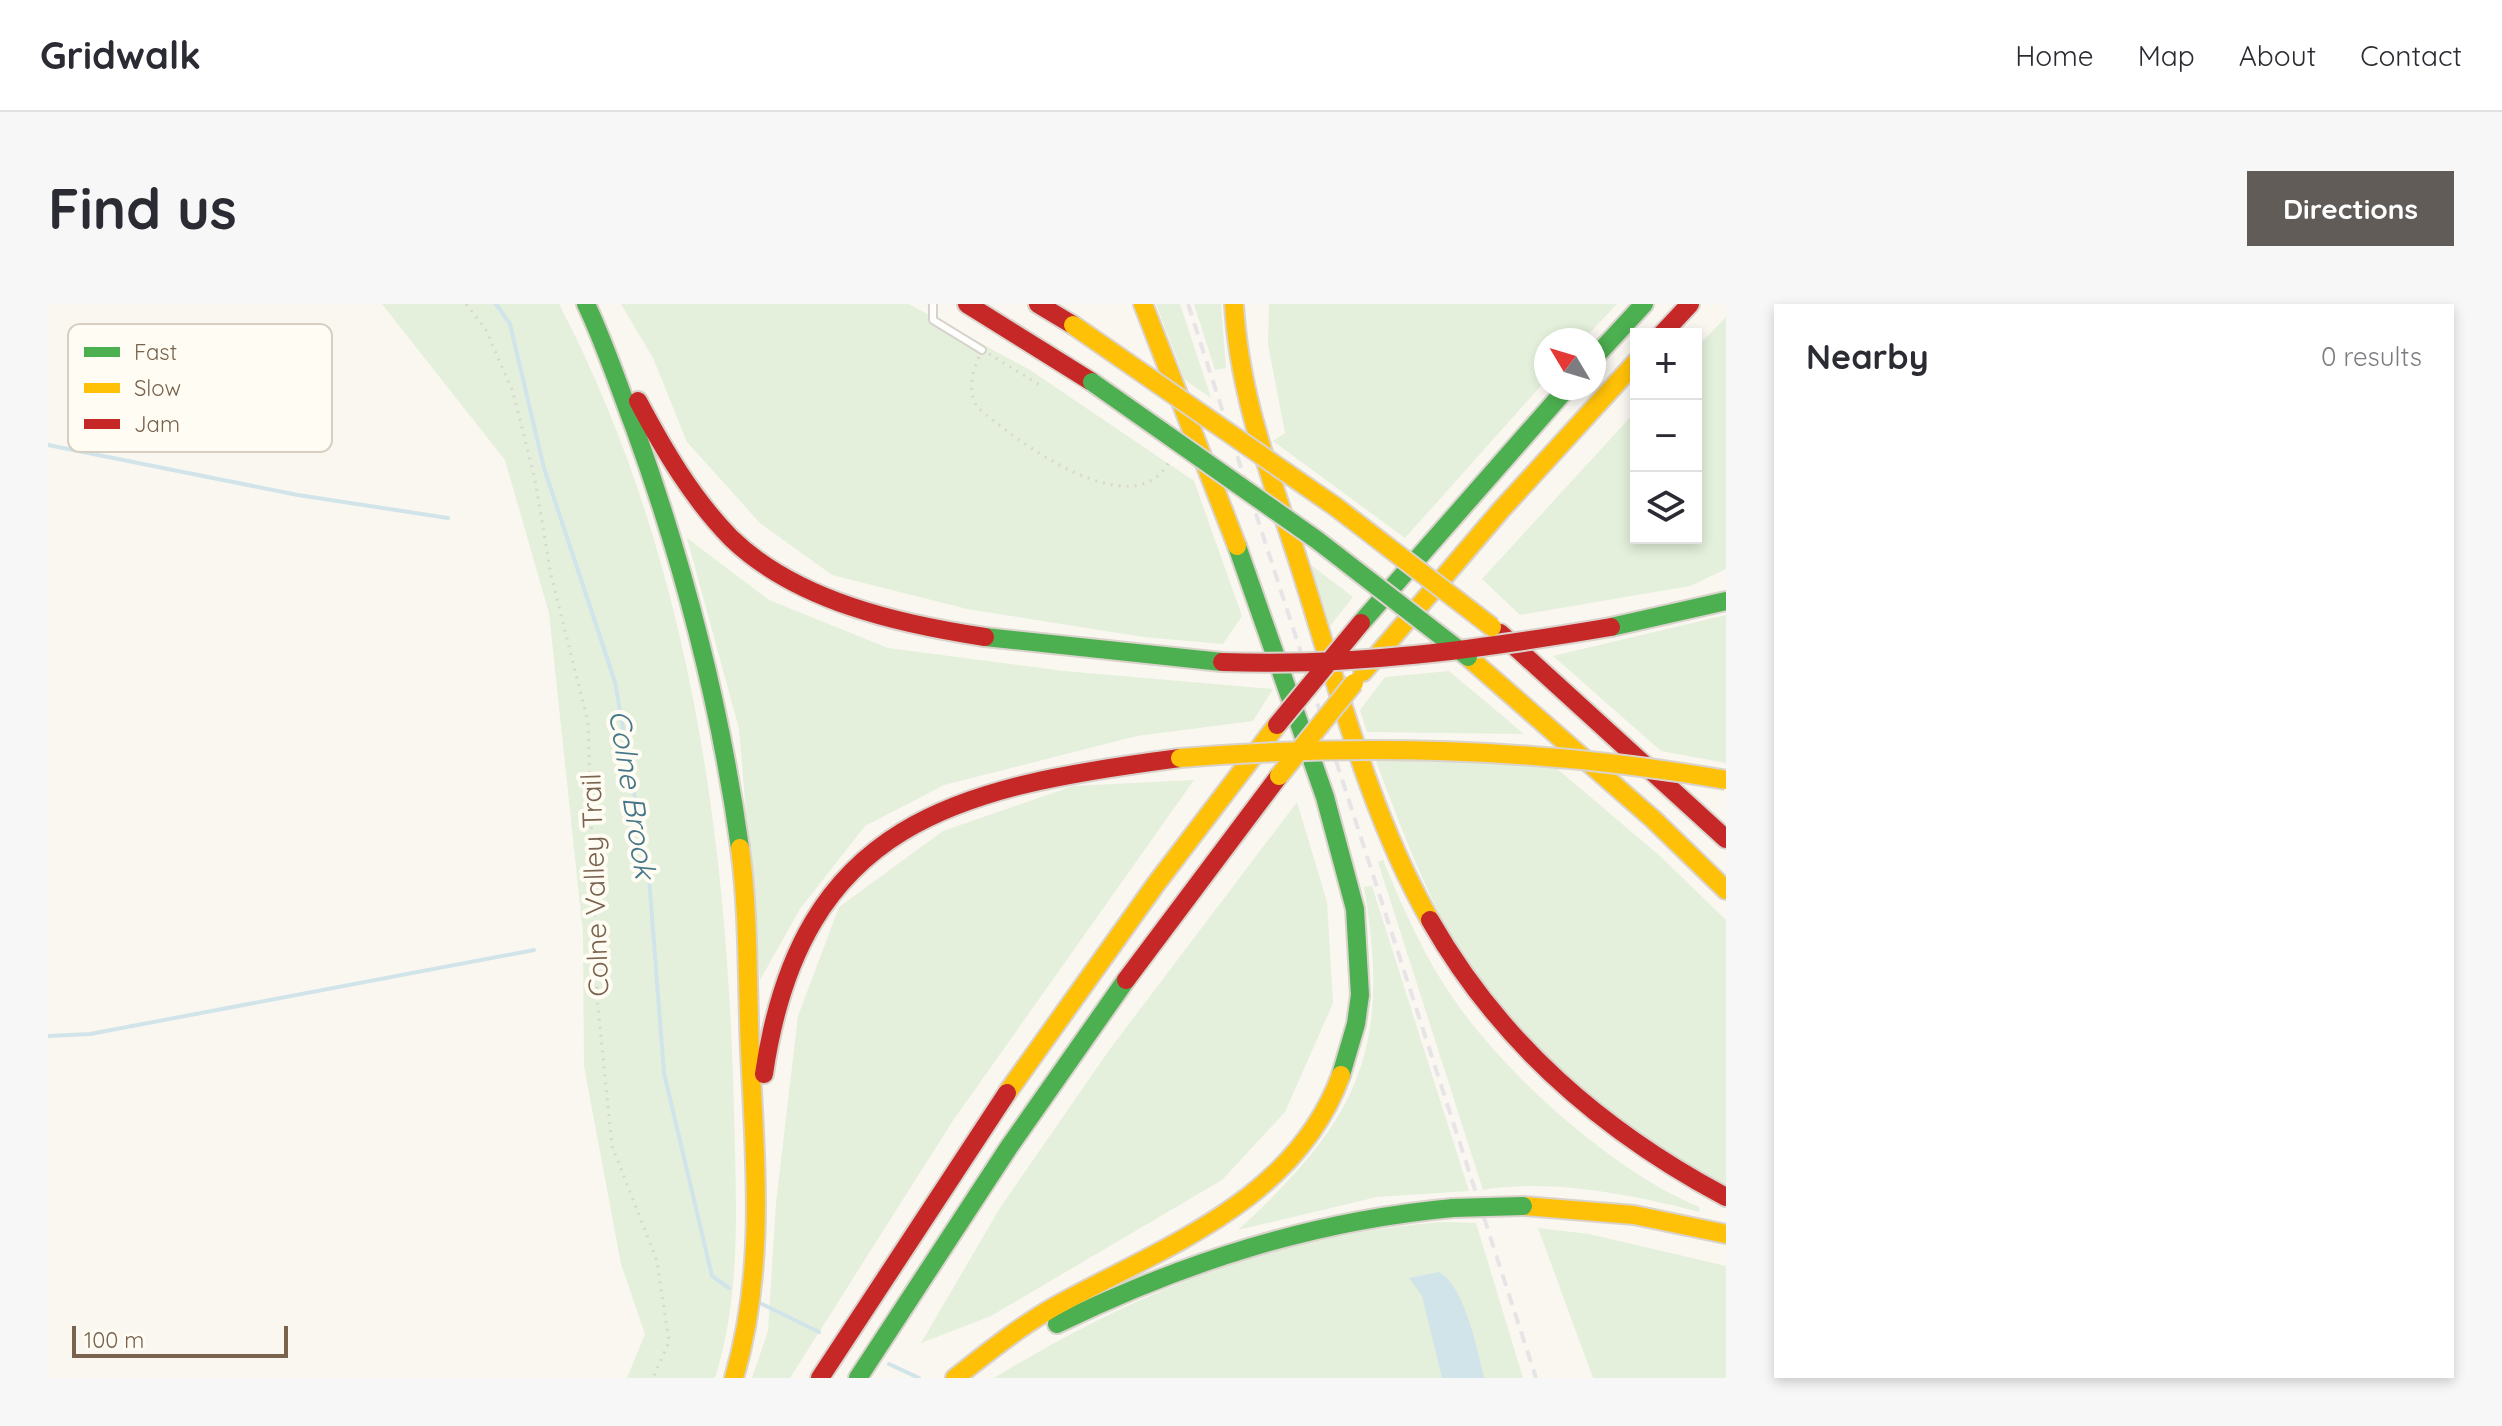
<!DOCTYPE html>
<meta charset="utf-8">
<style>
:root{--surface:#fff;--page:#f7f7f7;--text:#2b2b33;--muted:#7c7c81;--line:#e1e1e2;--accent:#625c59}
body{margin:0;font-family:Quicksand,sans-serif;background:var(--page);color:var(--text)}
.controls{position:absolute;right:24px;top:24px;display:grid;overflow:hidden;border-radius:0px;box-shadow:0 4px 12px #0003}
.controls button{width:72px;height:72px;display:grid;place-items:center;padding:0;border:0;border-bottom:2px solid var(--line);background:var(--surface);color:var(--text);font:40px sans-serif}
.compass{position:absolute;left:1486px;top:24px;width:72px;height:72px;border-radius:50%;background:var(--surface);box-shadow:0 4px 12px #0003;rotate:308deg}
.scale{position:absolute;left:24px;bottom:20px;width:216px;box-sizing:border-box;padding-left:8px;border:4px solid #79634e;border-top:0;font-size:22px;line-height:28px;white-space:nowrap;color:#79634e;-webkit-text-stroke:6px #fffcf3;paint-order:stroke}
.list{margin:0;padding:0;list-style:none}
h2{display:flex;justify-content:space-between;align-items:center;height:104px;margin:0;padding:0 32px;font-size:34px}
h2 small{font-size:26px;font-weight:400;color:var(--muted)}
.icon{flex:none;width:44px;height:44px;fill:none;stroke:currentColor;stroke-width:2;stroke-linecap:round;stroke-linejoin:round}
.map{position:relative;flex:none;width:1678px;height:1074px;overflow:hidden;border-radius:0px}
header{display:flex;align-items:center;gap:48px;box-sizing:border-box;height:112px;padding:0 40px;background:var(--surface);border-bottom:2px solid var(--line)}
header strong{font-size:38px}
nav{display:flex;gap:44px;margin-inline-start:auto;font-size:28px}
.intro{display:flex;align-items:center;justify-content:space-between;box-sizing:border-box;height:192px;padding:0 48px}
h1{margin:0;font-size:56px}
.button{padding:20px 36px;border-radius:0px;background:var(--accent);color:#fff;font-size:28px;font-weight:700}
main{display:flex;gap:48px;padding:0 48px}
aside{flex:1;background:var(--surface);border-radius:0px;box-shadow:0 4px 12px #0003}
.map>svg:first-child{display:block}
.green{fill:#e4f0db}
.water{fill:#d1e4ea}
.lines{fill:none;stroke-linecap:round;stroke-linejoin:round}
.stream{stroke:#d1e4ea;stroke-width:4}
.lane-casing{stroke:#d7d3cc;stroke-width:10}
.fast-casing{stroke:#dad3cc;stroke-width:22}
.slow-casing{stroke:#dad3cc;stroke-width:22}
.jam-casing{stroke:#dad3cc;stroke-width:22}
.path{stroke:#dbd6d0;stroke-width:3;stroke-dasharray:2 6;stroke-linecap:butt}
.lane{stroke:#fefefd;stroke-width:6}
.fast{stroke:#4caf50;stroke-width:18}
.slow{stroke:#ffc107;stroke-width:18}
.jam{stroke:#c62828;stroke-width:18}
.rail{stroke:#e7e4e7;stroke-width:4;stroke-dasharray:12 8;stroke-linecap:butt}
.fast-bridge-casing{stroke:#dad3cc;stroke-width:22;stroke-linecap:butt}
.slow-bridge-casing{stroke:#dad3cc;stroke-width:22;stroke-linecap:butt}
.jam-bridge-casing{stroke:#dad3cc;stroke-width:22;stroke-linecap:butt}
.fast-bridge{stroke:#4caf50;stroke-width:18}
.slow-bridge{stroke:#ffc107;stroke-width:18}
.jam-bridge{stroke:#c62828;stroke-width:18}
.labels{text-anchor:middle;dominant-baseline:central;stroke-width:8;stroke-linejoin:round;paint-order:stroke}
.street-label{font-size:28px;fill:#79634e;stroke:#fffcf3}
.water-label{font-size:30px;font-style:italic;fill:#47778b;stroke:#fffcf3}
.key{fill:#fffcf3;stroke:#d7cec2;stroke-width:2}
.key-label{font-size:22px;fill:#79634e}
</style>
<header>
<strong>Gridwalk</strong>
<nav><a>Home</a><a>Map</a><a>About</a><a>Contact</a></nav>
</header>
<div class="intro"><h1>Find us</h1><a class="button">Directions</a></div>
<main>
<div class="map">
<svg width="1678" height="1074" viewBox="0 0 1678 1074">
<rect width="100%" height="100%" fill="#f9f7f0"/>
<path class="green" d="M334 0H511C641 249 680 533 686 810 688 899 694 988 667 1074H579L597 1030 573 960 536 762 535 629 501 309 457 156Z
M573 0H861L982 66 1146 177 1194 312 1175 340 1095 333 919 305 784 271 712 219 639 138 605 54Z
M1108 0H1132L1163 94 1137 76Z
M1146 0H1173L1178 64 1167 66Z
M1221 0H1569L1535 36H1498V76L1357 234 1225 137 1237 129 1220 40Z
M1678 13V265L1642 282 1472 311 1434 275 1588 107V234H1648V44Z
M639 234 721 296 840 344 1016 367 1225 385 1205 417 1089 432 896 481 817 522 752 605 712 676 691 425Z
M1263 261 1305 293 1282 322Z
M1678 311V459L1613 447 1505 352Z
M1401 367 1476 430 1319 428 1312 406 1337 373Z
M1365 455 1507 463 1612 552 1678 616V883C1590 837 1509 776 1446 697 1391 628 1359 539 1328 457Z
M1146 476 904 818 742 1074H704L720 1027 728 899 750 712 791 603 895 527 1025 482Z
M1249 498 1279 598 1285 699 1237 808 1174 876 943 1012 873 1039 952 904 1062 745Z
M1335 556C1355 604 1377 655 1407 697 1458 771 1568 870 1652 903L1651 908C1588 891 1500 874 1435 886L1330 558Z
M1324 582 1421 887 1329 893 1190 926C1310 816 1344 747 1316 583Z
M1393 918 1428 919 1475 1074H946C1092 986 1222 933 1393 918Z
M1490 924 1541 930 1678 962V1074H1545Z"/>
<path class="water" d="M1391 968C1417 983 1429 1044 1436 1074H1394L1374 992 1361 974Z"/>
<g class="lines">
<path class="stream" d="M448 0 462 20 496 164 567 378 601 574 616 769 664 972 681 984
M0 141 250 191 400 214
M0 732 42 730 486 646
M714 1000 771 1028
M841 1060 871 1074"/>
<defs>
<path id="lane" d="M885 0V16L934 46"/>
<path id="fast" d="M538 0C557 40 571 83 587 125 636 261 672 400 692 544
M1546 54 1596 0
M1189 242 1277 493 1307 605 1312 691 1308 720 1293 771
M1313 319 1519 84
M1563 323 1678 297
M937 333 1174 358
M1009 1020C1136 958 1264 917 1405 904
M810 1074 961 843 1078 676"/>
<path id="slow" d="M1095 0 1189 242
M1186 0C1191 95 1226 180 1254 269 1291 386 1321 509 1382 616
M1420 353 1605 515 1678 586
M1315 368 1453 206 1588 58
M959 789 1108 580 1229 421
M1475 902 1586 911 1678 930
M686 1074C718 965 707 857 702 746 699 678 701 611 692 544
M907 1074C939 1049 971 1023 1006 1003 1114 943 1247 898 1293 771"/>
<path id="jam" d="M919 0 1044 78
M990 0 1025 21
M1614 30 1642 0
M590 97C616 146 644 194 683 234 748 297 851 320 937 333
M1452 329 1678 535
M1382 616C1452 739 1554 827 1678 893
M1078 676 1231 472
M716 770C753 516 910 483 1132 454
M772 1074 959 789"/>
</defs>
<use href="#lane" class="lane-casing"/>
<use href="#fast" class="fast-casing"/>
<use href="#slow" class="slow-casing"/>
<use href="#jam" class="jam-casing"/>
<path class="path" d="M418 0 437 24 465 88 487 176 503 271 540 418 549 693 564 842 609 957 621 1038 605 1074
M941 50 992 81
M931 53C923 70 920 86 929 103 966 135 1086 227 1122 156"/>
<use href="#lane" class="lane"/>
<use href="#fast" class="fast"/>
<use href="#slow" class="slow"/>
<use href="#jam" class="jam"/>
<path class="rail" d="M1140 0 1488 1074"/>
<defs>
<path id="fast-bridge" d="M1044 78 1269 236 1420 353
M1405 904 1475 902"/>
<path id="slow-bridge" d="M1025 21 1288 203 1444 323
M1132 454C1316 439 1496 444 1678 476
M1231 472 1306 379"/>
<path id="jam-bridge" d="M1174 358C1306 363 1433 345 1563 323
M1229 421 1313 319"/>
</defs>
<use href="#fast-bridge" class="fast-bridge-casing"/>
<use href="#slow-bridge" class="slow-bridge-casing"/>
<use href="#jam-bridge" class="jam-bridge-casing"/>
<use href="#fast-bridge" class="fast-bridge"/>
<use href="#slow-bridge" class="slow-bridge"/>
<use href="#jam-bridge" class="jam-bridge"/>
</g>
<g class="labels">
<g class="street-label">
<text transform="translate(546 581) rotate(-92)">Colne Valley Trail</text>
</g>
<g class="water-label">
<text transform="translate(585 490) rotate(81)">Colne Brook</text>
</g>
</g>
<rect x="20" y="20" width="264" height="128" rx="12" class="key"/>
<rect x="36" y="43" width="36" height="10" fill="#4caf50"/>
<rect x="36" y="79" width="36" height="10" fill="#ffc107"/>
<rect x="36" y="115" width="36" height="10" fill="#c62828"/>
<g class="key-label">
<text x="86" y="56">Fast</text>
<text x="86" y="92">Slow</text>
<text x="86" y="128">Jam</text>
</g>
</svg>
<div class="controls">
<button>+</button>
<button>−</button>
<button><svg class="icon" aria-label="layers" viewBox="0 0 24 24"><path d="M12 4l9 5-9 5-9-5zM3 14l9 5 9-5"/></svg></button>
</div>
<svg class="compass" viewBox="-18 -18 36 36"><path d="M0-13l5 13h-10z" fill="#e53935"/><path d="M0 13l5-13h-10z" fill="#7c7c81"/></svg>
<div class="scale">100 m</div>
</div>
<aside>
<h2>Nearby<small>0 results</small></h2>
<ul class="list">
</ul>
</aside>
</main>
